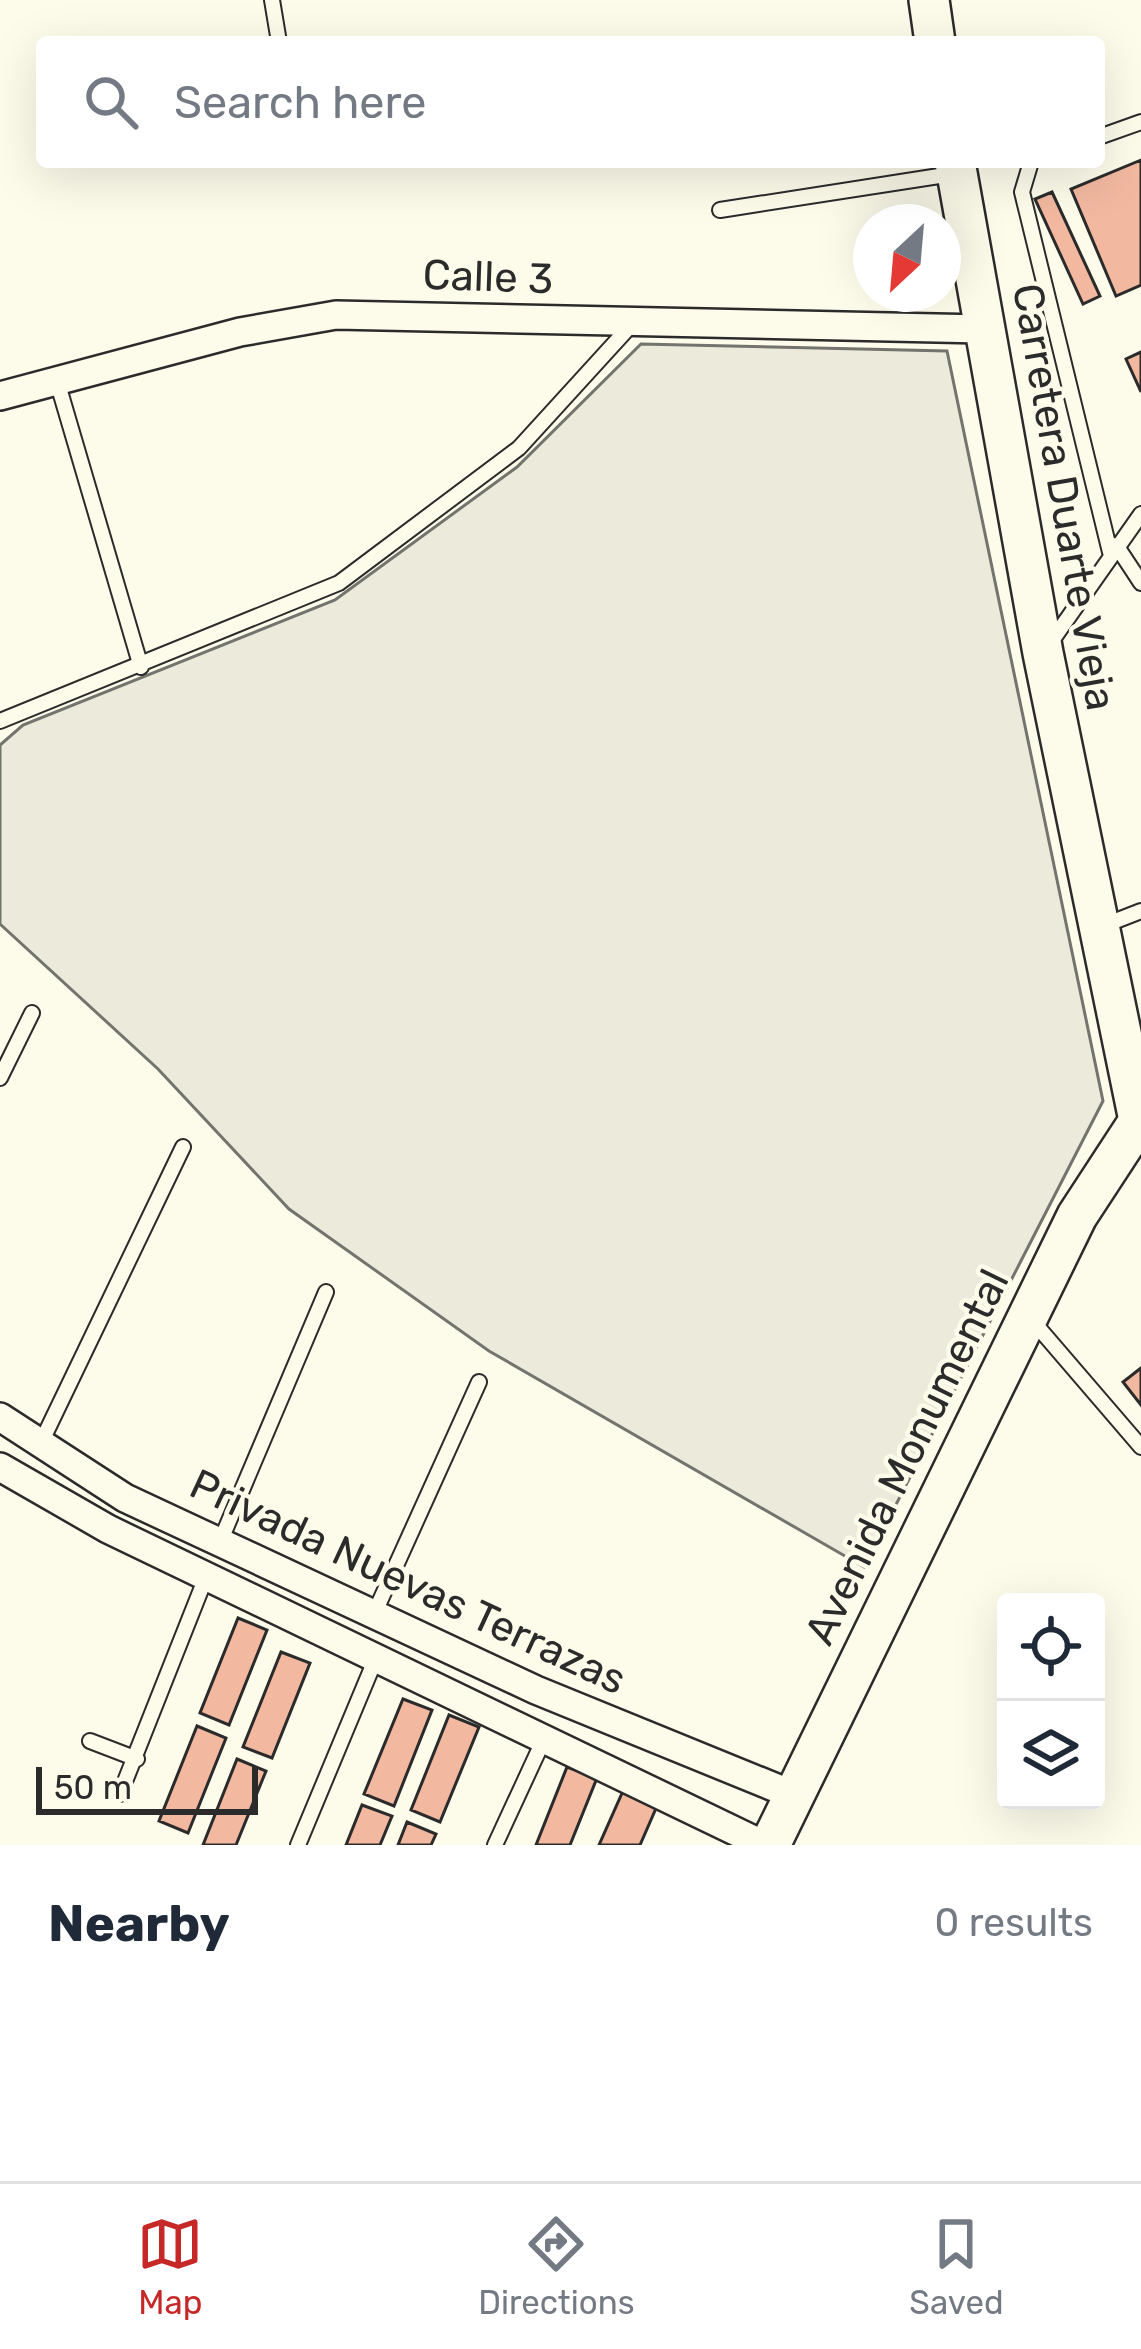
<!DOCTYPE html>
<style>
:root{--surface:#fff;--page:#f6f6f7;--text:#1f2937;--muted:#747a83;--line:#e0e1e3;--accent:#c62828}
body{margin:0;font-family:Rubik,sans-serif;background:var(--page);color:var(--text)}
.controls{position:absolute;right:36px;bottom:36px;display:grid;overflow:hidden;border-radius:12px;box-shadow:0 12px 48px #0002}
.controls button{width:108px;height:108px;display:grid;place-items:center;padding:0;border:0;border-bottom:3px solid var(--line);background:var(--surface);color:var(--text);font:60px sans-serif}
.compass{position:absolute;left:853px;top:204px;width:108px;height:108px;border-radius:50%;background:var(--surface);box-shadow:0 12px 48px #0002;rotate:206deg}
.scale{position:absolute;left:36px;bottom:30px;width:222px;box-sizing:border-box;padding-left:12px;border:6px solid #2b2b2b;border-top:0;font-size:33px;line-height:42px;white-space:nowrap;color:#2b2b2b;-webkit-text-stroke:9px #fdfbea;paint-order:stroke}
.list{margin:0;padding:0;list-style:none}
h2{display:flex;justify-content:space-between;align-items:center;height:156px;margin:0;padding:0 48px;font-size:51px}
h2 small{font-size:39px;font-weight:400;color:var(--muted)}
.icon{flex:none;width:66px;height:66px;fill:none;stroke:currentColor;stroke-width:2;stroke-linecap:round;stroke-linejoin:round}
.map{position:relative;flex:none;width:1141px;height:1845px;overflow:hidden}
.search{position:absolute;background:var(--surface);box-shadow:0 12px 48px #0002;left:36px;right:36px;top:36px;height:132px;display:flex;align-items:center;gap:30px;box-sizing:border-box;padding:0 42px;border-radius:12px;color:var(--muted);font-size:45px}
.sheet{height:336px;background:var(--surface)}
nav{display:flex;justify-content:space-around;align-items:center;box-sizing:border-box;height:168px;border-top:3px solid var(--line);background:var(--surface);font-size:33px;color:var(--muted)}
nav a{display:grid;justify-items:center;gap:6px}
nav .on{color:var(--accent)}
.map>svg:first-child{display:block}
.green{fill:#ecebdb;stroke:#74746e;stroke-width:3}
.building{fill:#f2b8a0;stroke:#2b2b2b;stroke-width:3}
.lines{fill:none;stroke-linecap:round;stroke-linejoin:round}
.lane-casing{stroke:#2b2b2b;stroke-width:18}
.street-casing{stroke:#2b2b2b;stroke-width:32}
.secondary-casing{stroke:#2b2b2b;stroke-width:44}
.lane{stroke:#fdfbea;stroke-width:14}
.street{stroke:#fdfbea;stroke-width:27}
.secondary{stroke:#fdfbea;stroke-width:39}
.labels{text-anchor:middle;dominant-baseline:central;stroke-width:9;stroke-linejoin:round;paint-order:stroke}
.street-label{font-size:42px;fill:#2b2b2b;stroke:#fdfbea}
</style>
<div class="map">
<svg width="1141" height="1845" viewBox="0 0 1141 1845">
<rect width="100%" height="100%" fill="#fdfbea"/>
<path class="green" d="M641 344 947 351 1103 1101 864 1567 489 1351 289 1209 158 1069 0 924V745L23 725 335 600 517 467Z"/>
<path class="building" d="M1141 160V285L1116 296 1071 189Z
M1052 192 1100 296 1083 304 1035 199Z
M1141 352V392L1126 359Z
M1141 1368V1405L1123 1382Z
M238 1618 267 1630 229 1725 200 1713Z
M281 1652 310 1663 272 1758 243 1747Z
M403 1699 432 1710 394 1806 364 1794Z
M449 1715 479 1727 440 1822 411 1810Z
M197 1726 226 1738 188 1833 159 1821Z
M237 1759 266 1771 236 1845H203Z
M567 1767 597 1778 570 1845H536Z
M623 1791 657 1806 640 1845H599Z
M362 1805 392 1816 380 1845H346Z
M407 1822 436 1834 431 1845H398Z"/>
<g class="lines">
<defs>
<path id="lane" d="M272 0 279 42
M1099 137 1141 122
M1031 162 1022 192 1110 552
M720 210 952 174
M57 381 141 667
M1116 545 1141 583
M1051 642 1141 514
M0 721 339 583 519 448 633 323
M1100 927 1141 911
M0 1078 32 1013
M1031 1319 1141 1447
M39 1447 183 1147
M220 1542 326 1292
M375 1612 479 1382
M90 1741 137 1759
M120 1794 206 1577
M298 1845 376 1658
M495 1845 544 1739"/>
<path id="street" d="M0 396 240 332 336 315 983 329
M0 1417 125 1498 536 1690 796 1796
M0 1467 108 1529 764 1845"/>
<path id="secondary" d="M929 0 935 42
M955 162 1043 653 1141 1130
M770 1845 1077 1216 1141 1118"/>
</defs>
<use href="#lane" class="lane-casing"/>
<use href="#street" class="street-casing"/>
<use href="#secondary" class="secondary-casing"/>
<use href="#lane" class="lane"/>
<use href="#street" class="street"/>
<use href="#secondary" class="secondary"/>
</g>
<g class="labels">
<g class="street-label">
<text transform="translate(488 277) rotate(2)">Calle 3</text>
<text transform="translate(1064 497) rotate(80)">Carretera Duarte Vieja</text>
<text transform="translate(907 1457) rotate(-64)">Avenida Monumental</text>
<text transform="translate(408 1582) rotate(25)">Privada Nuevas Terrazas</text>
</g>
</g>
</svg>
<div class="controls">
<button><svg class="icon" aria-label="locate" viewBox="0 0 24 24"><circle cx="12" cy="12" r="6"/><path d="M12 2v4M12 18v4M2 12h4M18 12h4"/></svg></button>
<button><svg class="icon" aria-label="layers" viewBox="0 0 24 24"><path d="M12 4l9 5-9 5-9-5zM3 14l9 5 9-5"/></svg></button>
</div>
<svg class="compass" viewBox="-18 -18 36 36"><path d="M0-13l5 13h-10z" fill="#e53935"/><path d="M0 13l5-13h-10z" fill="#747a83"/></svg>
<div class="scale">50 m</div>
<div class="search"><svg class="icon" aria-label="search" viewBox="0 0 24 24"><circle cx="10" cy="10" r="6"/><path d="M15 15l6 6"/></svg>Search here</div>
</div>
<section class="sheet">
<h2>Nearby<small>0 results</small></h2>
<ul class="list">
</ul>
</section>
<nav>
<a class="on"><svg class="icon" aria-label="map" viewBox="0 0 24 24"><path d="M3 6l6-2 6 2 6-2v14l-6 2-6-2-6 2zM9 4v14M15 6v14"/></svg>Map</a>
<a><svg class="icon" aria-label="directions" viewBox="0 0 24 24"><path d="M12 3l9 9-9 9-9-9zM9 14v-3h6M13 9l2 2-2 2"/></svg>Directions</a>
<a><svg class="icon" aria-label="saved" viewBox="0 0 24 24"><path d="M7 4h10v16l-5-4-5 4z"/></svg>Saved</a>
</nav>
